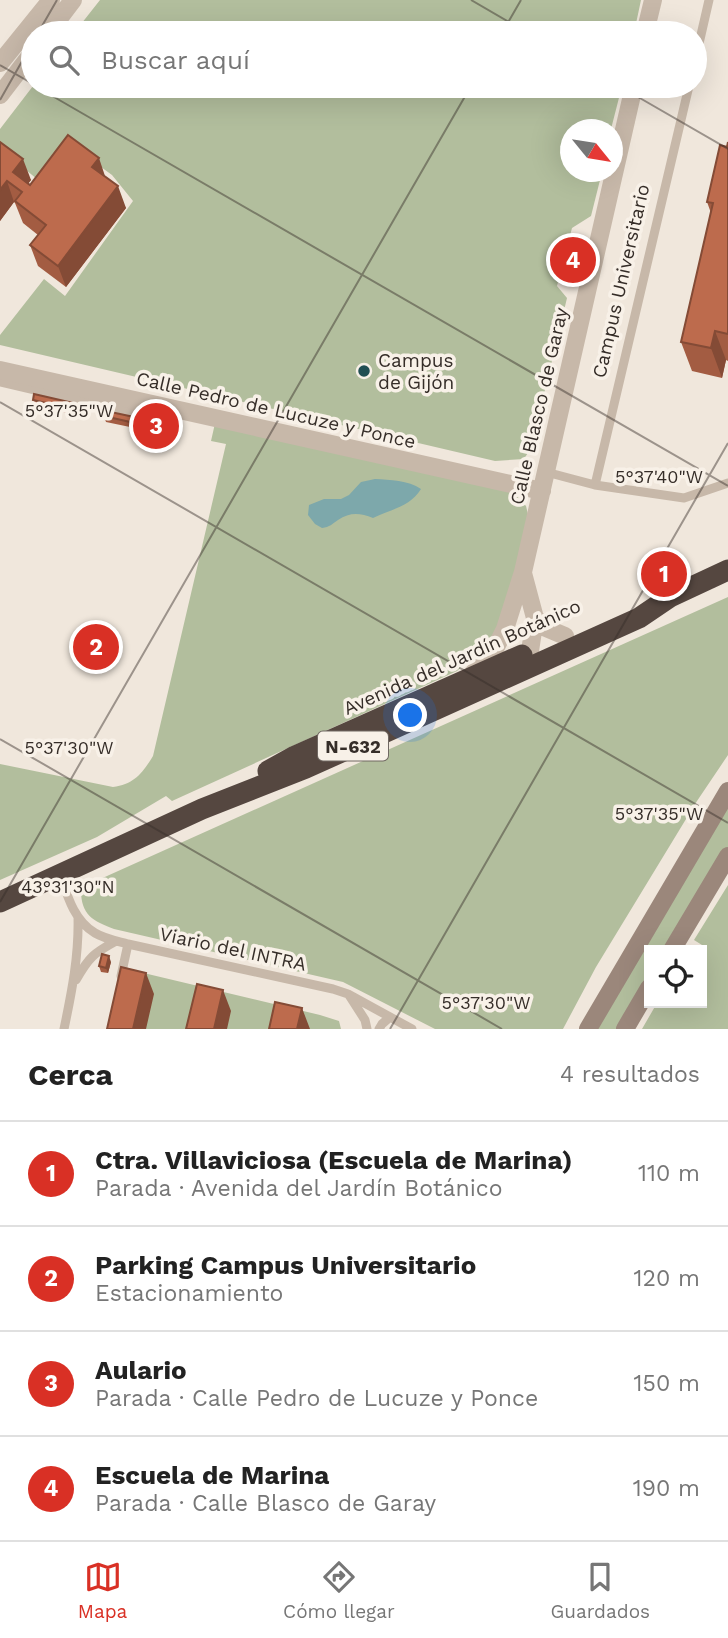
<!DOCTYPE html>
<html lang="es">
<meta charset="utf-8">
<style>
:root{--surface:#fff;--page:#f6f6f6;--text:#222;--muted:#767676;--line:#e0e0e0;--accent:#d93025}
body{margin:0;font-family:"Work Sans",sans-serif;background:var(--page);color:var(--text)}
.controls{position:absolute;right:21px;bottom:21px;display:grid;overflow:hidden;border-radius:0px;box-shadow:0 7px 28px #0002}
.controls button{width:63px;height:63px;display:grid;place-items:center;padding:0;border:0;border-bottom:2px solid var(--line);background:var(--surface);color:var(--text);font:35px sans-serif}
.compass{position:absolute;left:560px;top:119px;width:63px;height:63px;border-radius:50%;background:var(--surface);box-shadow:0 7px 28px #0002;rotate:120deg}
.you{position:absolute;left:411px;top:716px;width:24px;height:24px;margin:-18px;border:5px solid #fff;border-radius:50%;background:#1a73e8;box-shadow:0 0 0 10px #1a73e833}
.badge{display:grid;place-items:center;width:46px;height:46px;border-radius:50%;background:var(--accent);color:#fff;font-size:23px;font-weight:700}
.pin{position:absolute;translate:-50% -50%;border:4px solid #fff;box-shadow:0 2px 7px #0006}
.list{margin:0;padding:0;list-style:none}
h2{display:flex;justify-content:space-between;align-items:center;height:91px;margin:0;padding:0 28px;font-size:30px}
h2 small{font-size:23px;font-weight:400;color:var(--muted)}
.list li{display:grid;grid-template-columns:46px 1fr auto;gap:21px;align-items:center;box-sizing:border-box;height:105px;padding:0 28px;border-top:2px solid var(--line)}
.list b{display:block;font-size:26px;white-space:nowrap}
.list p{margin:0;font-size:23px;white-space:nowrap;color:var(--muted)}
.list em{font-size:23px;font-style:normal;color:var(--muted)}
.icon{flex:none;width:38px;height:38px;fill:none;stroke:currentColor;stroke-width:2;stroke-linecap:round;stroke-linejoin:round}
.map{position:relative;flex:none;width:728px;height:1029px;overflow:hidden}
.search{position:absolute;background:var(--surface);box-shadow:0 7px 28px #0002;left:21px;right:21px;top:21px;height:77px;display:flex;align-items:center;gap:18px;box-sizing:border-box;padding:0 24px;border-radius:38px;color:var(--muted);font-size:26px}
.sheet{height:511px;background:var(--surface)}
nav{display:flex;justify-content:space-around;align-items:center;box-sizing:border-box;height:98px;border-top:2px solid var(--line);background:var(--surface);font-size:19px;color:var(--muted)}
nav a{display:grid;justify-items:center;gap:4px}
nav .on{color:var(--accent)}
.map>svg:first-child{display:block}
.green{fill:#b2be9d}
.water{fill:#7da8ab}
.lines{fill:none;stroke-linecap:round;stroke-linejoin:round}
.lane{stroke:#c7b8a9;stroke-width:9}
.street{stroke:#c7b8a9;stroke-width:18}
.secondary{stroke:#9b877b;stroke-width:18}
.highway{stroke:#554740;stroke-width:21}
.wall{fill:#a35c42}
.shaded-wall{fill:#844b36}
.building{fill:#bd6b4d;stroke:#844b36;stroke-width:2}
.ticks{fill:none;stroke:#352d28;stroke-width:2;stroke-opacity:0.45}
.poi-dot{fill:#214f53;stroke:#f8f1e8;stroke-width:2.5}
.labels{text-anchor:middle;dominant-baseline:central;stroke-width:7;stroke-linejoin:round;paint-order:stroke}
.shield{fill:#f8f1e8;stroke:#706862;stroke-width:2}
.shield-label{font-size:18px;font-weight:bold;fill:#352d28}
.street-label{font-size:19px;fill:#352d28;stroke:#f8f1e8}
.poi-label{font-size:19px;fill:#352d28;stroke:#f8f1e8;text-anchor:start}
.ticks-label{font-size:18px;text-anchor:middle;fill:#352d28;stroke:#f8f1e8;stroke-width:7;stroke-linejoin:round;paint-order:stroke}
</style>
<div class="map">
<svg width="728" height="1029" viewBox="0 0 728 1029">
<rect width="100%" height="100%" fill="#f0e7dc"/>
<path class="green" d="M100 0H641L634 33H74Z
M33 86H622L611 129 570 130V172H602L591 216 572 228 557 286 567 298 531 448 524 459 495 461 0 345V335L44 279 65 296 133 201 112 175 72 146 44 185 7 154 0 162V129Z
M216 419 504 483 526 506 532 531 505 629 487 639 475 655 457 671 172 801 166 796 97 837 0 880V764L113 787C134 784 142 774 153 756L226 444 211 441Z
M728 597V755L697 801 596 967 563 1029H435L343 982 114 929C93 921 81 915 81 890L87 885Z
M728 791V856L672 950H649V988L625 1029H588Z
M728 885V1029H642L657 1003H702V950H698L702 945 694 940Z
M131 970 320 1015 339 1021 341 1029H146Z"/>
<path class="water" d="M375 479C390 480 408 480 421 489 410 507 391 509 373 518 360 513 350 512 338 520 332 524 330 527 322 528L315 524 308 515 309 505 324 499H341L349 495 361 482Z"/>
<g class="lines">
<path class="lane" d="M695 61 709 0
M0 382 159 419 173 410
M546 472 595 485 684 498 728 483
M595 485 689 86
M60 874C67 895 74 921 95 933 105 939 117 941 128 944L333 989 348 994 412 1029
M121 976 128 944
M76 980C89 957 94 953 116 941
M349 995 365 1020 367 1029
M64 1029C72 991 79 955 78 917
M379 1029 382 1024 390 1017"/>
<path class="street" d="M48 33 73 0
M645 33 653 0
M0 63 51 0
M0 95 33 52
M0 370 542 491
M523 573 535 618 530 651
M535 618 546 628 565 636
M474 672 490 659 505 629 523 572 634 86"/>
<path class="secondary" d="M672 950 728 856
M588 1029 728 791
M625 1029 649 988"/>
<path class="highway" d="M268 771 295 756 522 655
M0 902 202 809 306 768 639 618 670 597 728 570"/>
</g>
<path class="wall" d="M0 142 31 180 28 183 30 185 105 176 126 208 66 287 38 266 30 245 38 235 23 223 15 203 14 202 0 221Z
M728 142V361L726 360 722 378 692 371 681 342 711 213 707 202Z
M33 400 84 411 83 417 36 405Z
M104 416 155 427 154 432 106 422Z
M111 962 108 973 101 972 99 966Z"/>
<path class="shaded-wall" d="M99 158 106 179 92 167Z
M23 159 31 180 22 192 13 172Z
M7 181 14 202 0 221V190Z
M118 186 126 208 66 287 58 266Z
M715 331 726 360 722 378 711 348Z
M82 405 84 411 83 417 81 411Z
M109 956 111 962 108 973 106 968Z
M146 973 154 994 146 1029H133Z
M223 990 231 1011 227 1029H214Z
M302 1008 310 1029H297Z"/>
<path class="building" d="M68 135 99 158 92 167 118 186 58 266 30 245 46 225 15 201 22 192 7 181 0 190V142L23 159 13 172 30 185Z
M728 142V334L715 331 711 348 681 342 713 203 707 202 720 145 727 147Z
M34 394 82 405 81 411 33 400Z
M106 411 153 421 152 427 104 416Z
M102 954 109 956 106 968 99 966Z
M121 967 146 973 133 1029H107Z
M197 984 223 990 214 1029H186Z
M275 1002 302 1008 297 1029H269Z"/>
<path class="ticks" d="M471 0 528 33M38 33 57 0M502 33 521 0M0 65 33 84M35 86 728 486M619 86 728 149M0 100 33 42M0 402 728 823M0 739 502 1029M0 902 471 86M390 1029 728 443"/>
<circle class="poi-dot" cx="364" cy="371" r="7"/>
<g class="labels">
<rect class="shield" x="318" y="731.5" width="70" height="29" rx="5"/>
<g class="shield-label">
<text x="353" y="746">N-632</text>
</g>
<g class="street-label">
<text transform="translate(621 281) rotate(-77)">Campus Universitario</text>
<text transform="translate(539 406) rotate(-77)">Calle Blasco de Garay</text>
<text transform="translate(276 410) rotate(13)">Calle Pedro de Lucuze y Ponce</text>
<text transform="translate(462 657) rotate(-24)">Avenida del Jardín Botánico</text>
<text transform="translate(233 949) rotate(12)">Viario del INTRA</text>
</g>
<g class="poi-label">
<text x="378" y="360">Campus<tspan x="378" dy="22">de Gijón</tspan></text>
</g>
</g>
<g class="ticks-label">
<text x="69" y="417">5°37'35"W</text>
<text x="659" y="483">5°37'40"W</text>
<text x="69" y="754">5°37'30"W</text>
<text x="659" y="820">5°37'35"W</text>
<text x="68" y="893">43°31'30"N</text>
<text x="486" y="1009">5°37'30"W</text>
</g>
</svg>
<div class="controls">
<button><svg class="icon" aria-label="locate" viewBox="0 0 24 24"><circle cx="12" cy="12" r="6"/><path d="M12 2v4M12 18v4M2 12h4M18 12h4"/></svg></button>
</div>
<svg class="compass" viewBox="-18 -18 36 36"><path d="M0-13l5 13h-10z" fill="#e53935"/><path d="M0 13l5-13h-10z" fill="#767676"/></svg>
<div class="you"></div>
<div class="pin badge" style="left:664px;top:574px">1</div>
<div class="pin badge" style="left:96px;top:647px">2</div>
<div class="pin badge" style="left:156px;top:426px">3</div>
<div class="pin badge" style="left:573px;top:260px">4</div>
<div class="search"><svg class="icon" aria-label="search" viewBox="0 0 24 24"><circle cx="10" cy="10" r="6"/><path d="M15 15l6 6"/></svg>Buscar aquí</div>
</div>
<section class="sheet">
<h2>Cerca<small>4 resultados</small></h2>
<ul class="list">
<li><span class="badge">1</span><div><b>Ctra. Villaviciosa (Escuela de Marina)</b><p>Parada · Avenida del Jardín Botánico</p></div><em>110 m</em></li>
<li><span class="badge">2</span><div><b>Parking Campus Universitario</b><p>Estacionamiento</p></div><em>120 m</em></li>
<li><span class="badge">3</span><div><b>Aulario</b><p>Parada · Calle Pedro de Lucuze y Ponce</p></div><em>150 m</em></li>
<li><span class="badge">4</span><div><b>Escuela de Marina</b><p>Parada · Calle Blasco de Garay</p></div><em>190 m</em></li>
</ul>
</section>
<nav>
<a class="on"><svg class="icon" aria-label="map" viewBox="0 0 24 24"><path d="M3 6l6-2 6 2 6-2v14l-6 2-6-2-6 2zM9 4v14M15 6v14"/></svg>Mapa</a>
<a><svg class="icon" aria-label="directions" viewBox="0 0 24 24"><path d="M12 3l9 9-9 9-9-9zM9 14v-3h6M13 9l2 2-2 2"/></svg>Cómo llegar</a>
<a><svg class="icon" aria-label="saved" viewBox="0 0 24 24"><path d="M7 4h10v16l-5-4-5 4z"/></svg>Guardados</a>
</nav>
